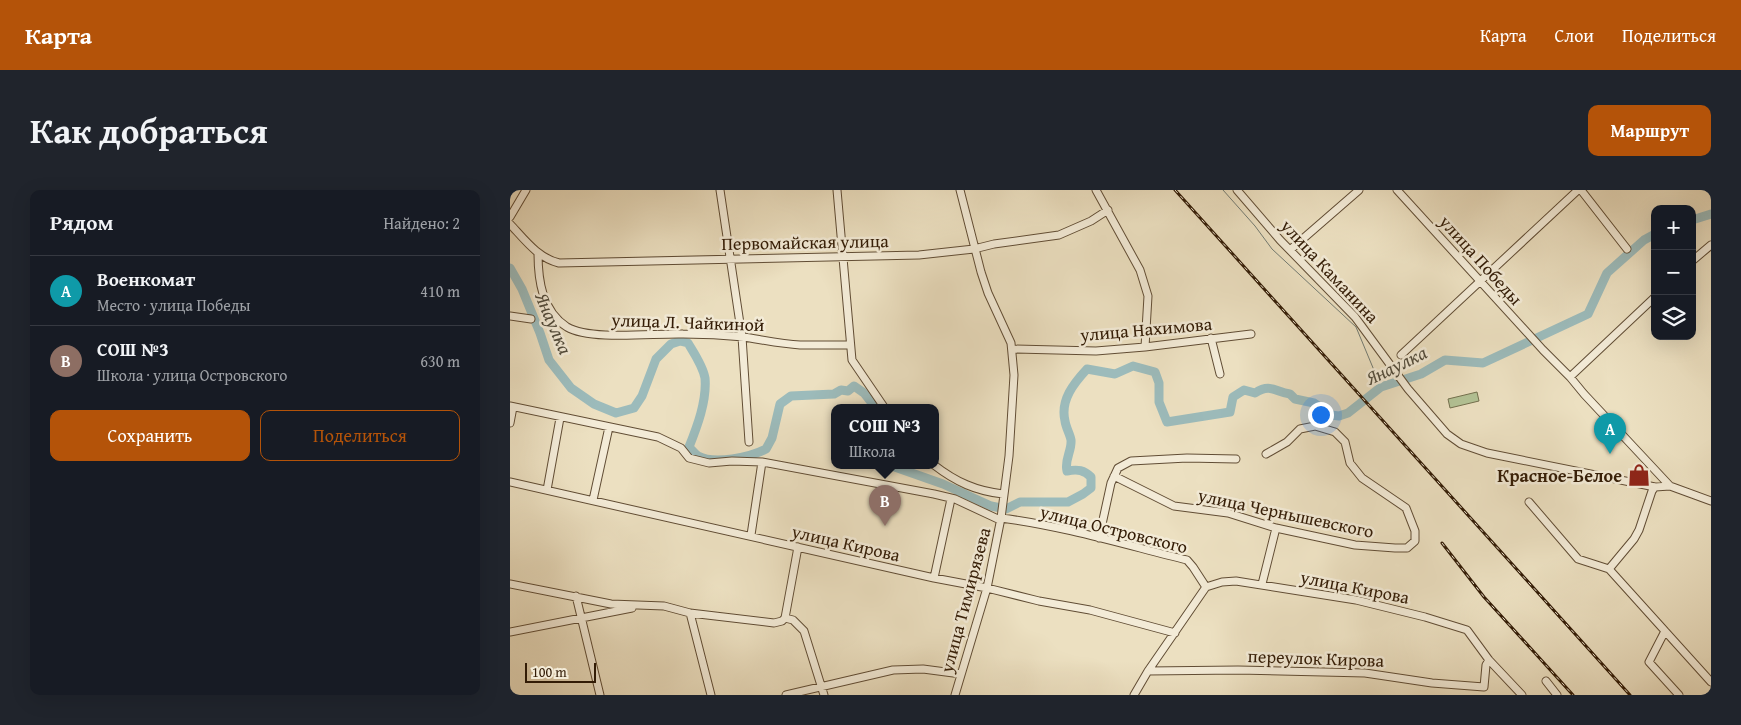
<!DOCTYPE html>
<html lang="ru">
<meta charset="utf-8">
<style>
:root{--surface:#171b24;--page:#20242c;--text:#f1f3f6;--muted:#9ea1a6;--line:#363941;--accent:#b45309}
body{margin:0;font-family:"Gentium Book Plus",serif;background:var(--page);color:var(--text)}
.controls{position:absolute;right:15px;top:15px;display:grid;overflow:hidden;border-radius:10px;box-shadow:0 5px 20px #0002}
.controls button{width:45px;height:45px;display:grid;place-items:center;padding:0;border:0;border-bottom:1px solid var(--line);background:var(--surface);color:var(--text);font:25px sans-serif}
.scale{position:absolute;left:15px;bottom:12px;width:71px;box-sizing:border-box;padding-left:5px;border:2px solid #331c06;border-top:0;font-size:14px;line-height:18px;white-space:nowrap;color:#331c06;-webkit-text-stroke:4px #f3ebd7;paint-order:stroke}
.you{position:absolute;left:810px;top:224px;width:18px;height:18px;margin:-12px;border:4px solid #fff;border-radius:50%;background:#1a73e8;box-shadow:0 0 0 8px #1a73e833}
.badge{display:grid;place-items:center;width:32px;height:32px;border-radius:50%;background:var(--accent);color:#fff;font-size:16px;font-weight:700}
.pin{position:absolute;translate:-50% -41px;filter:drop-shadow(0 1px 2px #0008)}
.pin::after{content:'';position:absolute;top:26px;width:18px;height:15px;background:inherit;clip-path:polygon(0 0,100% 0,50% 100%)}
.popup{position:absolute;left:321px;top:214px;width:108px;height:65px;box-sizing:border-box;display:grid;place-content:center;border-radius:10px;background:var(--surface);filter:drop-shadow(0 1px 4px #0005);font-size:16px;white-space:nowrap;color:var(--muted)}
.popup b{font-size:19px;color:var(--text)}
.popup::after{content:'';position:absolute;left:50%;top:100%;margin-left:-10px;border:10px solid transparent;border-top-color:var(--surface)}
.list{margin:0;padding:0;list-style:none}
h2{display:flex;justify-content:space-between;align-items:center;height:65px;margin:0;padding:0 20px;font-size:21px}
h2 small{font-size:16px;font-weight:400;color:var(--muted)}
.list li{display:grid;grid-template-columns:32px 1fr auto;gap:15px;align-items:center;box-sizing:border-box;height:70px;padding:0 20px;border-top:1px solid var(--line)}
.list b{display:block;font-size:19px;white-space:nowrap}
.list p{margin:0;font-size:16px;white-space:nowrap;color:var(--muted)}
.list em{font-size:16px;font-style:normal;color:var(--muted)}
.actions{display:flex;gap:10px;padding:15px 20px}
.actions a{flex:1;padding:11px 0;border:1px solid var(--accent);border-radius:10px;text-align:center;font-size:18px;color:var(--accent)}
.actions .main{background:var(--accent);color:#fff}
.icon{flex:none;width:28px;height:28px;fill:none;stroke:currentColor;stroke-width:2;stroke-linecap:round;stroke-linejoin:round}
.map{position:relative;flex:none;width:1201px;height:505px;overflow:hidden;border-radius:10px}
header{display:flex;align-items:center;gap:30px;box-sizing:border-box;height:70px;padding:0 25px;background:var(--accent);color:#fff}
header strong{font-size:24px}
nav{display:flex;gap:28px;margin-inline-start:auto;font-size:18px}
.intro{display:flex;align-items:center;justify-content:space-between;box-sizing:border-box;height:120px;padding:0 30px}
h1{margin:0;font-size:35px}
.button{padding:12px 22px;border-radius:10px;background:var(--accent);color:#fff;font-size:18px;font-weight:700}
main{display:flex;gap:30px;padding:0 30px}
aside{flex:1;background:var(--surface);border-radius:10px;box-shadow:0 5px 20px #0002}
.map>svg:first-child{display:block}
.green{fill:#b3c396;stroke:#73704e}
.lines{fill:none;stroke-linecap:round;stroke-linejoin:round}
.stream{stroke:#727b73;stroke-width:1}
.river{stroke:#9cbbbb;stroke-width:9}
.minor-casing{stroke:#614d35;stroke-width:9}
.minor{stroke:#f3ebd7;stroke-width:7}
.rail-casing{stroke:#331c06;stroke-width:3}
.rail{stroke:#f3ebd7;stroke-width:1;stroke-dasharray:4;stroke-linecap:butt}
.labels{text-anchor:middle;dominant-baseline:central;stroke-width:5;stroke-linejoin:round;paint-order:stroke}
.street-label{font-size:18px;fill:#331c06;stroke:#f3ebd7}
.poi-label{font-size:18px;font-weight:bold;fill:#331c06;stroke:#f3ebd7;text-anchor:end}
.water-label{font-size:19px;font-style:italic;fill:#524c3c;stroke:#f3ebd7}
</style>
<header>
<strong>Карта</strong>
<nav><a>Карта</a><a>Слои</a><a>Поделиться</a></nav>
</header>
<div class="intro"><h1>Как добраться</h1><a class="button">Маршрут</a></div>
<main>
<aside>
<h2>Рядом<small>Найдено: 2</small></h2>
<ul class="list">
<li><span class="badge" style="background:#0f9aa8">A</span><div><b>Военкомат</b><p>Место · улица Победы</p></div><em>410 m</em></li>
<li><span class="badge" style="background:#8d6e63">B</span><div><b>СОШ №3</b><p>Школа · улица Островского</p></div><em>630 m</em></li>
</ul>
<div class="actions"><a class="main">Сохранить</a><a>Поделиться</a></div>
</aside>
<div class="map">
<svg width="1201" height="505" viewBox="0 0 1201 505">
<rect width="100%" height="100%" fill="#ece0c1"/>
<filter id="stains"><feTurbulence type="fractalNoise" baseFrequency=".004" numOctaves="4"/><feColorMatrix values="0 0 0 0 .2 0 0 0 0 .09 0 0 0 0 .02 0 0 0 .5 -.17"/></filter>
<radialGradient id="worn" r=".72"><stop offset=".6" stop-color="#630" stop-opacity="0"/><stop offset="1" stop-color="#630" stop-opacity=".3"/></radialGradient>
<path class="green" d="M967 202 969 211 940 218 938 209Z"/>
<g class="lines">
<path class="stream" d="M713 0 745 36 762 59 846 137 871 197"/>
<path class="river" d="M1182 30 1201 24
M0 78 12 99 30 143 39 170 61 198 84 214 106 223 124 218 132 206 146 169 161 154 170 151 178 153C184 163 193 176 195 188 197 211 187 237 179 257 182 260 185 264 188 266 205 275 240 267 256 259L262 248 270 214 281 206 324 204 331 200 338 201 344 196 354 203 365 217
M379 275 433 294 481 316 496 319 510 312H558L573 304 581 298V287C574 280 568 279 557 281 554 270 562 261 561 250 560 244 556 238 555 231 550 210 564 193 577 179L605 184 623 176 645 182 649 193V212L657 232 720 222 723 207 734 200 745 203C761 193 765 202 780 204L785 209 804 213 821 225 829 226 838 223 871 197 911 184 935 170 973 173 1078 124 1097 83 1134 50 1145 44"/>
<defs>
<path id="minor" d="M210 0 232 147 239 252
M327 0 342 170 374 217
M586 0 630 80 638 106 635 157
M727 0 770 50 845 127 898 199 937 244 951 254 977 263 1145 297 1160 296 1201 311
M887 0 1033 160 1060 187 1074 204 1160 296
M1071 0 1117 59
M0 27 16 0
M0 34C15 50 28 68 49 73L409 65 464 59 484 54 549 45 581 31 598 20
M780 60 849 0
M28 63C28 90 32 121 57 137 81 151 144 143 173 144 193 144 214 145 234 147 253 150 272 154 290 155 307 155 323 155 340 155
M1182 71 1201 55
M0 126 21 129
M701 148 710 184
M502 159 586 161 635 157 741 144
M891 165 1068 0
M1060 187 1145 107
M0 216 148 247 171 258 179 268 199 273 222 271 252 272 424 304 445 309 490 330
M0 233 3 217
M424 275C446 292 466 301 493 304
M604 286 664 316 718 323 766 338 845 355 885 358H897L905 351V341L896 318 852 288 840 273 835 252 825 242 805 236 790 239 777 252 756 264
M0 292 424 388 477 398 529 411 580 420 665 443
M37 300 50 228
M83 310 99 237
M1019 312 1068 369 1099 379 1201 492
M491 328C554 336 616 355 677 370L683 377 696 397
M241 345 252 272
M589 348 601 293 608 278 621 271 677 268 726 269
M1099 379 1124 349 1129 340 1142 301 1145 297
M424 388 441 309
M0 394 101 414 154 416 180 423 264 433 272 431 275 428 288 357
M752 394 766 338
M66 406 90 505
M180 423 201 505
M275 428 283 430 294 441 314 505
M1155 441 1139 472 1169 505
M0 442 122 418
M638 481 728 480 855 483 922 493 974 497 976 475 979 470
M1036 491 1047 505
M276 505 383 480 413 479 451 484
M445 505 477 398 491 328 499 266 504 185 501 153 478 103 471 82 450 0
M624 505 638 481 696 397 712 392 726 391 846 410 915 427 957 440 979 470 1012 505"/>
</defs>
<use href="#minor" class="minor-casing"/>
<use href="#minor" class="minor"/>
<defs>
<path id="rail" d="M665 0 1120 505
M932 353 974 407 1063 505"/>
</defs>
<use href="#rail" class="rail-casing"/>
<use href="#rail" class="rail"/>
</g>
<defs>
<symbol id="shop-bare" viewBox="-9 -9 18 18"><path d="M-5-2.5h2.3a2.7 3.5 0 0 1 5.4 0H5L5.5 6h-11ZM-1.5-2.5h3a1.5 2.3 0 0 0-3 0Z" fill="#8f2418" stroke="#f3ebd7" stroke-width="2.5" paint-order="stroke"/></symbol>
</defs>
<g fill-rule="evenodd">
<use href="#shop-bare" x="1113" y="269" width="32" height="32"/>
</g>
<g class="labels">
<g class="street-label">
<text transform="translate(295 52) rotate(-1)">Первомайская улица</text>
<text transform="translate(971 70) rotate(48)">улица Победы</text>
<text transform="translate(820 81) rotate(47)">улица Каманина</text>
<text transform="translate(178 132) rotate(2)">улица Л. Чайкиной</text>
<text transform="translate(636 139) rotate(-5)">улица Нахимова</text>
<text transform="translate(776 323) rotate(12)">улица Чернышевского</text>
<text transform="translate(604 339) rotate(14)">улица Островского</text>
<text transform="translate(336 353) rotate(13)">улица Кирова</text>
<text transform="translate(845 397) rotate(11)">улица Кирова</text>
<text transform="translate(455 410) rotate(-75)">улица Тимирязева</text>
<text transform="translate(806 468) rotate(2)">переулок Кирова</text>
</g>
<g class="poi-label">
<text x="1112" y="285">Красное-Белое</text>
</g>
<g class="water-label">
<text transform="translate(44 133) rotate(67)">Янаулка</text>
<text transform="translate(886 175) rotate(-26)">Янаулка</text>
</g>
</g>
<rect width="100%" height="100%" filter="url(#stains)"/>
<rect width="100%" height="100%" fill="url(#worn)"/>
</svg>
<div class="controls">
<button>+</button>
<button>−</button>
<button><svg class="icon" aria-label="layers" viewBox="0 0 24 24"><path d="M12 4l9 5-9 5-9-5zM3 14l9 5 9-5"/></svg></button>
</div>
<div class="scale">100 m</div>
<div class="you"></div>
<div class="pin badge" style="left:1100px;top:264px;background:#0f9aa8">A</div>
<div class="pin badge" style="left:375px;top:336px;background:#8d6e63">B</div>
<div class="popup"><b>СОШ №3</b>Школа</div>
</div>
</main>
